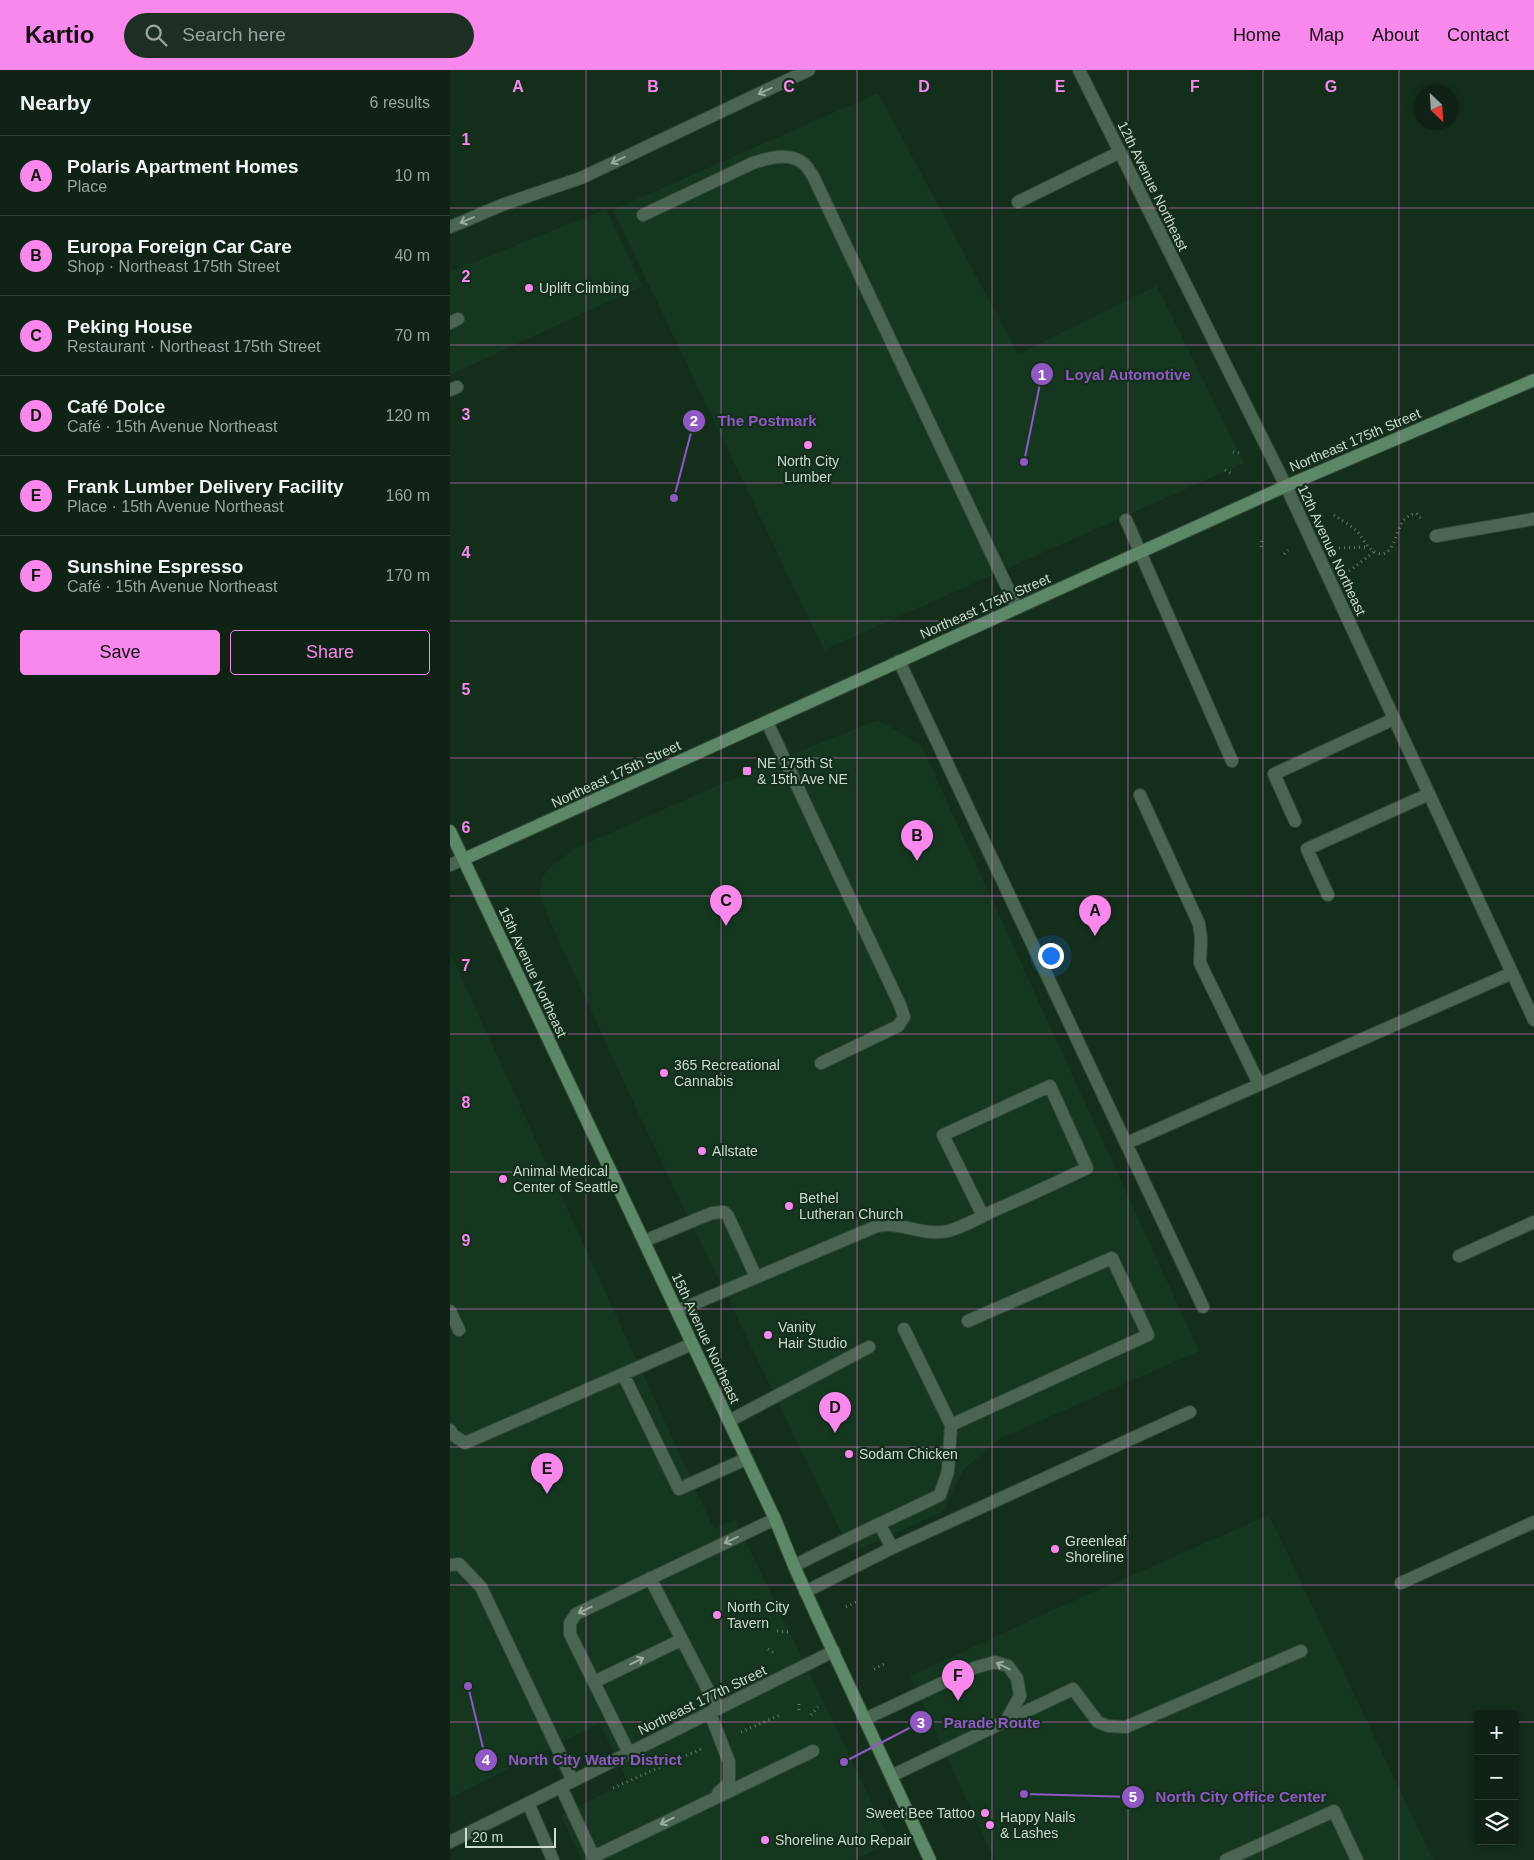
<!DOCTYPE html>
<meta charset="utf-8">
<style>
:root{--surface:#0f2215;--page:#1d2f22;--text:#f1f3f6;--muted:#9ba4a0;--line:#2f3f34;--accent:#f888eb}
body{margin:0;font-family:Helvetica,sans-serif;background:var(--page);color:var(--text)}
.controls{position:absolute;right:15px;bottom:15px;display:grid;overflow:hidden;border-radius:5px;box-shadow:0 2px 8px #0003}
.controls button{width:45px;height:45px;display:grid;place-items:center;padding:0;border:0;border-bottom:1px solid var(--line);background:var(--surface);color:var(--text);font:25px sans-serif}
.compass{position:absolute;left:964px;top:15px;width:45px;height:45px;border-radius:50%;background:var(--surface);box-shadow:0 2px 8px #0003;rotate:155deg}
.scale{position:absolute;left:15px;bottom:12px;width:91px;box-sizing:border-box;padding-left:5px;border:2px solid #cbdbce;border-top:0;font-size:14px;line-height:18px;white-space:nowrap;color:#cbdbce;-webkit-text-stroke:4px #142e1c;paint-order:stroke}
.you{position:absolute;left:600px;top:885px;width:18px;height:18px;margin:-12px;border:4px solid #fff;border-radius:50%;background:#1a73e8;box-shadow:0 0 0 8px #1a73e833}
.badge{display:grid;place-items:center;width:32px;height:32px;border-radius:50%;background:var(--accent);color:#111;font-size:16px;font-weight:700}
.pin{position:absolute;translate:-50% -41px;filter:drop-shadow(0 1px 2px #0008)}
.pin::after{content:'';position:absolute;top:26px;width:18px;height:15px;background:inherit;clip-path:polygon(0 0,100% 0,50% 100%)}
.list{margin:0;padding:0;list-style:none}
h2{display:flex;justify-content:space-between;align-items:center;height:65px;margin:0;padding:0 20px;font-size:21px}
h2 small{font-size:16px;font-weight:400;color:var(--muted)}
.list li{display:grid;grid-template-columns:32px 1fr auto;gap:15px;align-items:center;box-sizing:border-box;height:80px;padding:0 20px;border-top:1px solid var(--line)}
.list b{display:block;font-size:19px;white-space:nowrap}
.list p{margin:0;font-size:16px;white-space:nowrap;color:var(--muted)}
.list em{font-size:16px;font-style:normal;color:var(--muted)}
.actions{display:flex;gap:10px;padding:15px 20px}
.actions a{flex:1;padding:11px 0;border:1px solid var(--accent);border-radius:5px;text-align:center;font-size:18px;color:var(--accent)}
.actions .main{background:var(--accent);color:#111}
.icon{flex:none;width:28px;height:28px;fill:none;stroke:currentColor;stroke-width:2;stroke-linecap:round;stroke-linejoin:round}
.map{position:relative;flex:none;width:1084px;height:1790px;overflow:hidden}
header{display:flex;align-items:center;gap:30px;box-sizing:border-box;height:70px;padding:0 25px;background:var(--accent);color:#111}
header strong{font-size:24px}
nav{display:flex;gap:28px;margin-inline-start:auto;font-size:18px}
.search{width:350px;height:45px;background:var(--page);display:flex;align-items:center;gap:12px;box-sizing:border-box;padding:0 18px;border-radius:28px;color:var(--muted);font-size:19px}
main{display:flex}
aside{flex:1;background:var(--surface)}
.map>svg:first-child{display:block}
.built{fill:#153720}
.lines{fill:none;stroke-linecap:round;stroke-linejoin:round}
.service-casing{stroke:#314a38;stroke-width:14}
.minor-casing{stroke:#314a38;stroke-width:14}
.tertiary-casing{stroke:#314a38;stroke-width:14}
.secondary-casing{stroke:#314a38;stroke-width:14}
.path{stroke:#627868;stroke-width:3;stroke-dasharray:1 4;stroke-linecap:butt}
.service{stroke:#4a6551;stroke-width:12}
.minor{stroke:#4a6551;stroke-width:12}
.tertiary{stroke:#4a6551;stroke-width:12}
.secondary{stroke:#5c8867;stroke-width:12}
.oneway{stroke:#97ac9c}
.grid{fill:none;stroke:#f888eb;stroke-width:1;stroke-opacity:0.55}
.poi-dot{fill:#f888eb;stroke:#142e1c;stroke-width:2}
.labels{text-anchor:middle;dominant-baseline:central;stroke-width:4.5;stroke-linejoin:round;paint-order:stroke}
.street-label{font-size:14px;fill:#cbdbce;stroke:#142e1c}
.poi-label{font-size:14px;fill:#cbdbce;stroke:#142e1c;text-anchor:start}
.grid-label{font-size:16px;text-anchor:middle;font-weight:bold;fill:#f888eb;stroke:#142e1c;stroke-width:4.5;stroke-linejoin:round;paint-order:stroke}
.leader{fill:none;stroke:#8f58c3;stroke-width:2}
.callout-dot{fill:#8f58c3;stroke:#142e1c;stroke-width:2}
.mark-label{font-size:15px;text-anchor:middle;font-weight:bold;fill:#fff}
.callout-label{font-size:15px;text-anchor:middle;font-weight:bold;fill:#8f58c3;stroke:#142e1c;stroke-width:4.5;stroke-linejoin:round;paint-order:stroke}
</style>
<header>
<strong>Kartio</strong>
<div class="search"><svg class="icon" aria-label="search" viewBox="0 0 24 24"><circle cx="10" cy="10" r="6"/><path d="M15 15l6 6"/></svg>Search here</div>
<nav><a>Home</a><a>Map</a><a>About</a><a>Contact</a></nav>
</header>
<main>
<aside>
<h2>Nearby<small>6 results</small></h2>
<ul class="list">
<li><span class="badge">A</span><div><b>Polaris Apartment Homes</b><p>Place</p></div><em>10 m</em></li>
<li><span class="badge">B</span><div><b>Europa Foreign Car Care</b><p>Shop · Northeast 175th Street</p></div><em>40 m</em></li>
<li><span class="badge">C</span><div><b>Peking House</b><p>Restaurant · Northeast 175th Street</p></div><em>70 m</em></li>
<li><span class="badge">D</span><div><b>Café Dolce</b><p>Café · 15th Avenue Northeast</p></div><em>120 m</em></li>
<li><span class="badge">E</span><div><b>Frank Lumber Delivery Facility</b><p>Place · 15th Avenue Northeast</p></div><em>160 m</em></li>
<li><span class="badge">F</span><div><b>Sunshine Espresso</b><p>Café · 15th Avenue Northeast</p></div><em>170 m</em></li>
</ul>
<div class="actions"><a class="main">Save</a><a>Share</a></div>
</aside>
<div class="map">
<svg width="1084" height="1790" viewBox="0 0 1084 1790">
<rect width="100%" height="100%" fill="#142e1c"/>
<path class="built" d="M428 23 568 284 707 216 794 393 374 580 163 140Z
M156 139 192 216 0 305V202Z
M428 650 471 675 749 1281 549 1369 514 1399 492 1442 401 1483 192 1051 94 838 89 823 93 806 99 798 124 779 310 697Z
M0 883 264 1459 285 1449 441 1772 404 1790H132L111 1746 177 1711 150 1653 0 1728Z
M819 1445 983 1790H544L460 1606 603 1540Z"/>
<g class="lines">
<defs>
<path id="service" d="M568 132 670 82
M193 145 303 93C318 88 339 82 353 93 357 96 360 102 363 106L567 538
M0 157 52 135 131 108 359 0
M0 253 8 249
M0 320 7 317
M676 450 782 691
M449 591 753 1237
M317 652 450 935 454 947 448 956 371 993
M690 725 749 854 751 868 750 893 809 1014
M845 751 824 704 944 649
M878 825 857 779 979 724
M677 1073 1062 903
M194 1171 262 1143 274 1142 278 1146 306 1207
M1009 1186 1084 1152
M0 1241 9 1260
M227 1241 427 1156C452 1151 473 1167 498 1161 513 1157 529 1148 543 1141 575 1127 606 1113 637 1098L600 1016 493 1065 533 1146
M454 1259 501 1355
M173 1304 229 1419 296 1389
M279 1351 419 1277
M0 1360 3 1365 15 1373 242 1274
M430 1455 442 1478 740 1342
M0 1495 9 1494 31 1517 123 1711
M344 1496C391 1471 441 1449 490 1425L498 1401 501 1355 698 1265 662 1188 518 1251
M200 1508 268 1639
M355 1522 442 1478
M144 1612 231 1570
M260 1643 279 1692V1713L268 1723
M415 1649 524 1598 545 1592 558 1596 567 1608 570 1626 556 1651
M179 1683 120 1564V1553L126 1544 325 1449
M441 1706 623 1619 648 1652 658 1656 676 1657 851 1581
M111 1717 145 1790
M78 1733 103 1790
M143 1787 363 1681
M776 1790 884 1741 907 1790"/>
<path id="minor" d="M629 0 836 416 1084 950
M986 466 1084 449
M951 1513 1084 1452
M0 1772 384 1581"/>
<path id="tertiary" d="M0 795 14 789"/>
<path id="secondary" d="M0 761 325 1449 344 1496 368 1549 480 1790
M14 789 836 416 1084 310"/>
</defs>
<use href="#service" class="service-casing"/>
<use href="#minor" class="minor-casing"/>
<use href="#tertiary" class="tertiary-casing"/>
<use href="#secondary" class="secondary-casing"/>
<path class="path" d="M783 382 791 383
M775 400 782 404
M884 445C891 450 900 455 907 461 913 468 917 478 925 482 943 492 946 460 953 451 956 447 960 445 966 443L973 451
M811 477 812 470
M889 478 918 477
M834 484 838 480
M899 501 924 482
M396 1537 408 1531
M327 1561 340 1562
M318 1579 326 1584
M424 1599 436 1593
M349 1640V1634
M361 1645 368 1637
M291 1662 330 1645
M163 1718 251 1679"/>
<use href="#service" class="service"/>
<use href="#minor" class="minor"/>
<use href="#tertiary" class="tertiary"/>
<use href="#secondary" class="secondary"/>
</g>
<defs><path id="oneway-shaft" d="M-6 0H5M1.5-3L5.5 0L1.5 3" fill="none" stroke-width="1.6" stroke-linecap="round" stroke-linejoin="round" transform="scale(1.25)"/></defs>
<g class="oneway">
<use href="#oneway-shaft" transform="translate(315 21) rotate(155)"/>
<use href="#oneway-shaft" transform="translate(168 90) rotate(155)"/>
<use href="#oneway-shaft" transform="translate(17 150) rotate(157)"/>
<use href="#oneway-shaft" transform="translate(281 1470) rotate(155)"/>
<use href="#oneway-shaft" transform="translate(135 1540) rotate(154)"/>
<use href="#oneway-shaft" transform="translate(187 1591) rotate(-26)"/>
<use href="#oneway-shaft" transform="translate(553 1596) rotate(-153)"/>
<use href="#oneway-shaft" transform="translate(217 1751) rotate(154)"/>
</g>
<path class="grid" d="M136 0V1790M271 0V1790M407 0V1790M542 0V1790M678 0V1790M813 0V1790M949 0V1790M0 138H1084M0 275H1084M0 413H1084M0 551H1084M0 688H1084M0 826H1084M0 964H1084M0 1102H1084M0 1239H1084M0 1377H1084M0 1515H1084M0 1652H1028M1065 1652H1084"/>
<g class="poi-dot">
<circle cx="79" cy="218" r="5"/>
<circle cx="358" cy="375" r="5"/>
<rect x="292" y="696" width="10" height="10" rx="2.5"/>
<circle cx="214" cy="1003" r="5"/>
<circle cx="252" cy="1081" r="5"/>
<circle cx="53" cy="1109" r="5"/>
<circle cx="339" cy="1136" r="5"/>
<circle cx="318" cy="1265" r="5"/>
<circle cx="399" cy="1384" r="5"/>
<circle cx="605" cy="1479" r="5"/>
<circle cx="267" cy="1545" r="5"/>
<circle cx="535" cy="1743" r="5"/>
<circle cx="540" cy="1755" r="5"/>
<circle cx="315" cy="1770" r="5"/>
</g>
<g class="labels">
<g class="street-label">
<text transform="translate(703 116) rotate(64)">12th Avenue Northeast</text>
<text transform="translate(905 370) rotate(-23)">Northeast 175th Street</text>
<text transform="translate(882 480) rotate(65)">12th Avenue Northeast</text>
<text transform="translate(535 536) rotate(-24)">Northeast 175th Street</text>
<text transform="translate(166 704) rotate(-25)">Northeast 175th Street</text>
<text transform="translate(83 902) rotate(65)">15th Avenue Northeast</text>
<text transform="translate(256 1268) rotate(65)">15th Avenue Northeast</text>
<text transform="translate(252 1630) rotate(-26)">Northeast 177th Street</text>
</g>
<g class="poi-label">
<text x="89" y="218">Uplift Climbing</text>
<text x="358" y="391" text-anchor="middle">North City<tspan x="358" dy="16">Lumber</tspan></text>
<text x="307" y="693">NE 175th St<tspan x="307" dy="16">&amp; 15th Ave NE</tspan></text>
<text x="224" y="995">365 Recreational<tspan x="224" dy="16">Cannabis</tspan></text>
<text x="262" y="1081">Allstate</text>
<text x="63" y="1101">Animal Medical<tspan x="63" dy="16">Center of Seattle</tspan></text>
<text x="349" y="1128">Bethel<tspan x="349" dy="16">Lutheran Church</tspan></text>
<text x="328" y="1257">Vanity<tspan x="328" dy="16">Hair Studio</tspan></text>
<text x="409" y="1384">Sodam Chicken</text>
<text x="615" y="1471">Greenleaf<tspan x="615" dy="16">Shoreline</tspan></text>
<text x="277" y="1537">North City<tspan x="277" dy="16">Tavern</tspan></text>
<text x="525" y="1743" text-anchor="end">Sweet Bee Tattoo</text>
<text x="550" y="1747">Happy Nails<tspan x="550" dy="16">&amp; Lashes</tspan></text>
<text x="325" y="1770">Shoreline Auto Repair</text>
</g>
</g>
<g class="grid-label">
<text x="68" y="22">A</text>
<text x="203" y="22">B</text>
<text x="339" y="22">C</text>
<text x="474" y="22">D</text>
<text x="610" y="22">E</text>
<text x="745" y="22">F</text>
<text x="881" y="22">G</text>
<text x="16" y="75">1</text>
<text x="16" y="212">2</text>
<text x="16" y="350">3</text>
<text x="16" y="488">4</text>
<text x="16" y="625">5</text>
<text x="16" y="763">6</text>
<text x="16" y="901">7</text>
<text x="16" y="1038">8</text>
<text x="16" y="1176">9</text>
</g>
<path class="leader" d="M574 392L592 304M224 428L244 351M394 1692L471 1652M18 1616L36 1690M574 1724L683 1727"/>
<g class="callout-dot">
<circle cx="574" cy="392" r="5"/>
<circle cx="224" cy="428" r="5"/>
<circle cx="394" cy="1692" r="5"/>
<circle cx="18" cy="1616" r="5"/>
<circle cx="574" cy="1724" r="5"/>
<circle cx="592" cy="304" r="12"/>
<circle cx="244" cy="351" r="12"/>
<circle cx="471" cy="1652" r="12"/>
<circle cx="36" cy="1690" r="12"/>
<circle cx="683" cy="1727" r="12"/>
</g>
<g class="mark-label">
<text x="592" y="310">1</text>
<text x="244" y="356">2</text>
<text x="471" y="1658">3</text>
<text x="36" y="1695">4</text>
<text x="683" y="1732">5</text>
</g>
<g class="callout-label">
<text x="678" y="310">Loyal Automotive</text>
<text x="317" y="356">The Postmark</text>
<text x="542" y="1658">Parade Route</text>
<text x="145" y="1695">North City Water District</text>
<text x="791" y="1732">North City Office Center</text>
</g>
</svg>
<div class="controls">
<button>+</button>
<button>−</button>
<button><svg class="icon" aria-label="layers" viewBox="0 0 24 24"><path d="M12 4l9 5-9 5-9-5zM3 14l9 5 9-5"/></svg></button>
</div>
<svg class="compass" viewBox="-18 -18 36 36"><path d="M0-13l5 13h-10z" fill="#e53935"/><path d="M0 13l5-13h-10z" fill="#9ba4a0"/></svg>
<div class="scale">20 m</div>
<div class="you"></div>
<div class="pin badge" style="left:645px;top:866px">A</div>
<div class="pin badge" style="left:467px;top:791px">B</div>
<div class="pin badge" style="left:276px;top:856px">C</div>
<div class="pin badge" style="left:385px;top:1363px">D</div>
<div class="pin badge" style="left:97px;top:1424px">E</div>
<div class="pin badge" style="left:508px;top:1631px">F</div>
</div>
</main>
